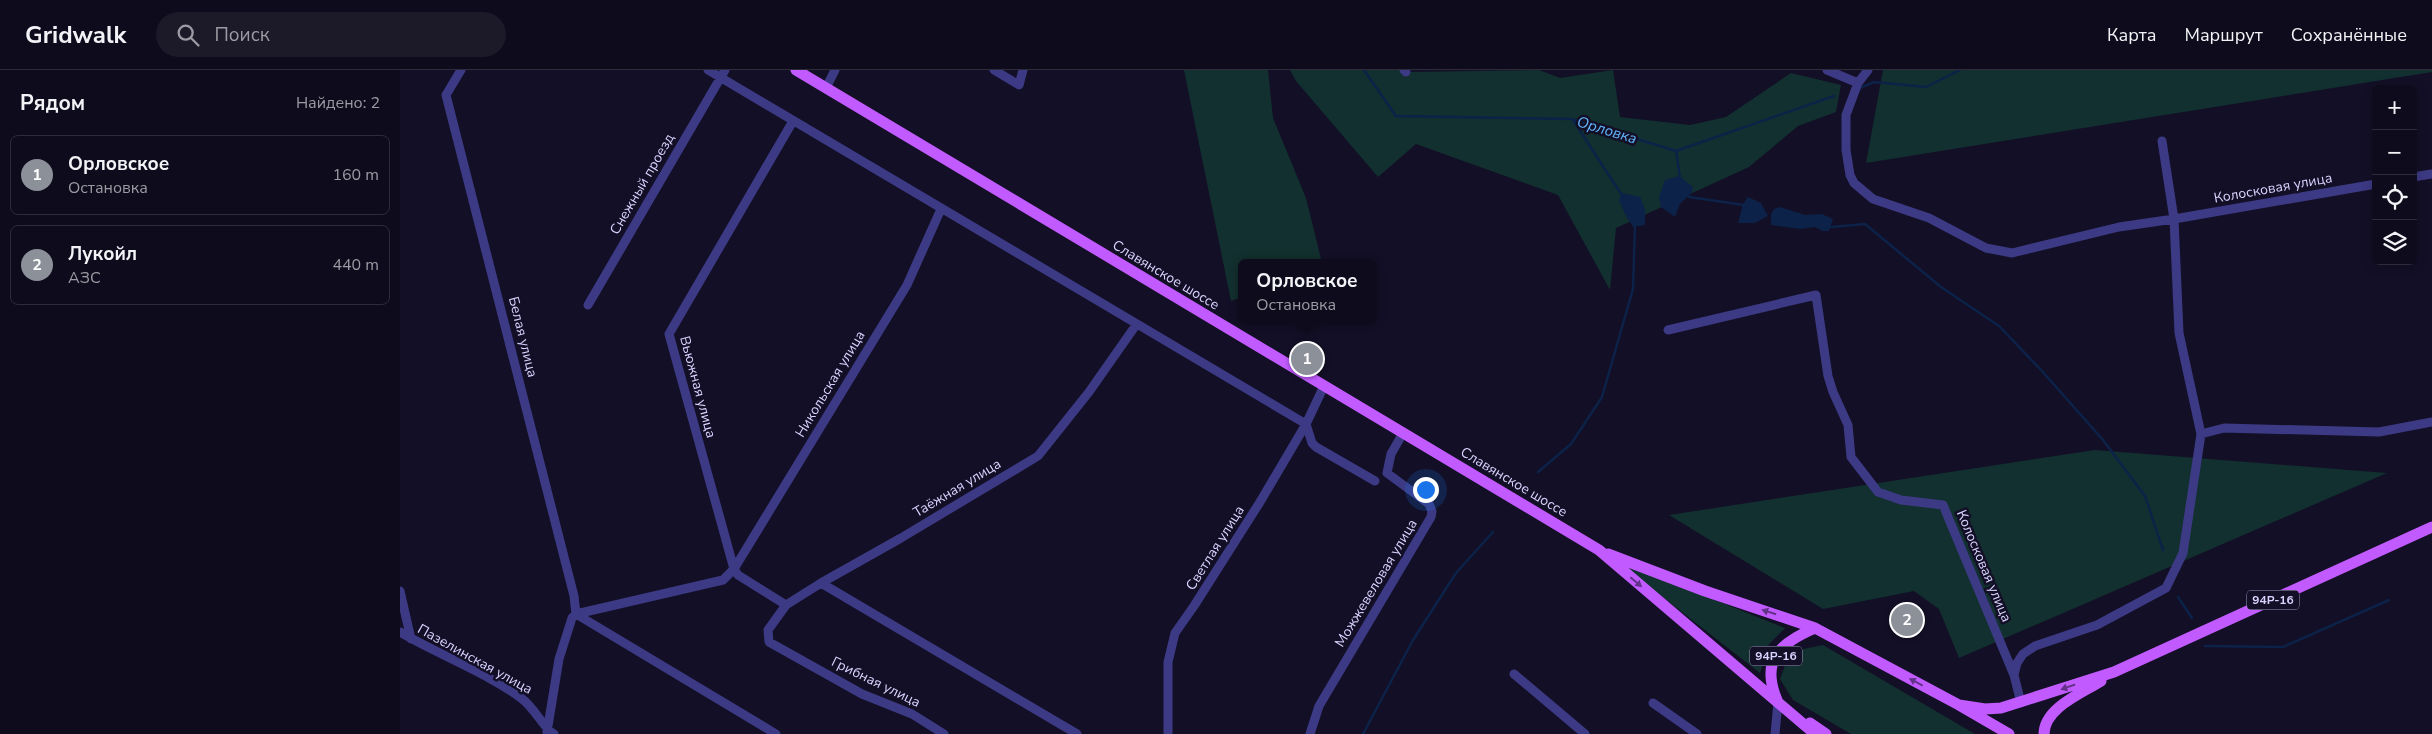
<!DOCTYPE html>
<html lang="ru">
<meta charset="utf-8">
<style>
:root{--surface:#0e0b1c;--page:#1c1929;--text:#f1f3f6;--muted:#9b9ba3;--line:#2e2b3b;--accent:#8c9099}
body{margin:0;font-family:"Nunito Sans",sans-serif;background:var(--page);color:var(--text)}
.controls{position:absolute;right:15px;top:15px;display:grid;overflow:hidden;border-radius:8px;box-shadow:0 2px 12px #0003}
.controls button{width:45px;height:45px;display:grid;place-items:center;padding:0;border:0;border-bottom:1px solid var(--line);background:var(--surface);color:var(--text);font:25px sans-serif}
.you{position:absolute;left:1025px;top:419px;width:18px;height:18px;margin:-12px;border:4px solid #fff;border-radius:50%;background:#1a73e8;box-shadow:0 0 0 8px #1a73e833}
.badge{display:grid;place-items:center;width:32px;height:32px;border-radius:50%;background:var(--accent);color:#fff;font-size:16px;font-weight:700}
.pin{position:absolute;translate:-50% -50%;border:2px solid #fff;box-shadow:0 1px 5px #0006}
.popup{position:absolute;left:838px;top:189px;width:138px;height:65px;box-sizing:border-box;display:grid;place-content:center;border-radius:8px;background:var(--surface);filter:drop-shadow(0 1px 4px #0005);font-size:16px;white-space:nowrap;color:var(--muted)}
.popup b{font-size:19px;color:var(--text)}
.popup::after{content:'';position:absolute;left:50%;top:100%;margin-left:-10px;border:10px solid transparent;border-top-color:var(--surface)}
.list{margin:0;padding:0;list-style:none}
h2{display:flex;justify-content:space-between;align-items:center;height:65px;margin:0;padding:0 20px;font-size:21px}
h2 small{font-size:16px;font-weight:400;color:var(--muted)}
.list li{display:grid;grid-template-columns:32px 1fr auto;gap:15px;align-items:center;box-sizing:border-box;height:80px;margin:0 10px 10px;padding:0 10px;border:1px solid var(--line);border-radius:8px}
.list b{display:block;font-size:19px;white-space:nowrap}
.list p{margin:0;font-size:16px;white-space:nowrap;color:var(--muted)}
.list em{font-size:16px;font-style:normal;color:var(--muted)}
.icon{flex:none;width:28px;height:28px;fill:none;stroke:currentColor;stroke-width:2;stroke-linecap:round;stroke-linejoin:round}
.map{position:relative;flex:none;width:2032px;height:664px;overflow:hidden}
header{display:flex;align-items:center;gap:30px;box-sizing:border-box;height:70px;padding:0 25px;background:var(--surface);border-bottom:1px solid var(--line)}
header strong{font-size:24px}
nav{display:flex;gap:28px;margin-inline-start:auto;font-size:18px}
.search{width:350px;height:45px;background:var(--page);display:flex;align-items:center;gap:12px;box-sizing:border-box;padding:0 18px;border-radius:28px;color:var(--muted);font-size:19px}
main{display:flex}
aside{flex:1;background:var(--surface)}
.map>svg:first-child{display:block}
.green{fill:#12302f}
.water{fill:#0c2248}
.lines{fill:none;stroke-linecap:round;stroke-linejoin:round}
.stream{stroke:#0c2248;stroke-width:2.5}
.minor{stroke:#3d3a85;stroke-width:9}
.major{stroke:#c25bff;stroke-width:11}
.oneway{fill:#623188}
.labels{text-anchor:middle;dominant-baseline:central;stroke-width:5;stroke-linejoin:round;paint-order:stroke}
.shield{fill:#130f26;stroke:#9e99be;stroke-width:1}
.shield-label{font-size:12px;font-weight:bold;fill:#d9d4ff}
.street-label{font-size:14px;fill:#d9d4ff;stroke:#130f26}
.water-label{font-size:15px;font-style:italic;fill:#62b6ff;stroke:#130f26}
</style>
<header>
<strong>Gridwalk</strong>
<div class="search"><svg class="icon" aria-label="search" viewBox="0 0 24 24"><circle cx="10" cy="10" r="6"/><path d="M15 15l6 6"/></svg>Поиск</div>
<nav><a>Карта</a><a>Маршрут</a><a>Сохранённые</a></nav>
</header>
<main>
<aside>
<h2>Рядом<small>Найдено: 2</small></h2>
<ul class="list">
<li><span class="badge">1</span><div><b>Орловское</b><p>Остановка</p></div><em>160 m</em></li>
<li><span class="badge">2</span><div><b>Лукойл</b><p>АЗС</p></div><em>440 m</em></li>
</ul>
</aside>
<div class="map">
<svg width="2032" height="664" viewBox="0 0 2032 664">
<rect width="100%" height="100%" fill="#130f26"/>
<path class="green" d="M784 0H868L873 48 906 128 922 193H842V227L831 231Z
M890 0H1004L1006 2 1139 0 1160 8 1213 0 1220 47 1290 55 1326 47 1391 3 1441 15 1436 42 1398 56 1349 97 1216 158 1210 220 1158 125 1016 74 978 107 896 11Z
M1483 0H2032V2L1466 93Z
M1695 380 1987 403 1559 588 1539 539 1514 521 1423 539 1269 445Z
M1215 490 1385 558 1369 574 1360 603Z
M1423 575 1575 664H1451L1393 630 1380 609 1387 590 1394 581Z"/>
<path class="water" d="M1279 106 1293 117 1292 123 1280 134 1275 147 1261 137 1259 127 1265 110Z
M1222 123 1240 127 1245 139V155L1233 157 1225 144 1219 130Z
M1348 127 1361 133 1368 146 1355 153H1338L1343 134Z
M1380 137 1405 145 1422 144 1433 149 1429 161H1422L1415 157 1401 159 1371 155V144L1374 139Z"/>
<g class="lines">
<path class="stream" d="M964 0 996 46 1172 49 1276 81 1434 26
M1460 18 1474 12 1526 17 1560 0
M1173 50 1223 127
M1276 81 1280 108
M1289 127 1344 135
M1431 157 1465 154 1541 217 1599 256 1642 301 1703 370 1745 426 1763 480
M1138 402 1171 374 1202 327 1233 219 1235 155
M1778 527 1792 548
M1805 576 1883 577 1989 530
M963 664 1013 570 1056 503 1093 462"/>
<path class="minor" d="M61 0 46 25 174 526 176 544
M308 0 906 354 912 373 916 377 975 411
M594 0 619 15 623 0
M1004 0 1006 2
M1427 0 1458 13
M1468 0 1458 13 1446 45V80L1450 105 1454 113 1473 129 1529 148 1586 178 1612 183 1719 157 1774 149 1779 263 1801 364 1783 483 1766 518 1697 555 1635 576 1623 584 1617 593 1614 605 1621 633
M426 18 435 0
M1762 71 1774 149 1976 114
M2013 107 2032 104
M188 235 325 0
M1268 260 1416 225 1428 306 1433 322 1448 355 1451 387 1478 422 1501 430 1543 435 1614 605
M1801 364 1824 358 1979 362 2032 352
M421 513 677 664
M0 521 11 569
M386 535 338 505 334 499 269 264 393 51
M176 544 323 510 334 499 507 215 541 139
M176 544 376 664
M0 562C39 585 84 601 121 628 135 638 144 659 154 664
M1114 604 1185 664
M1253 633 1297 664
M147 662 159 589 172 548 176 544
M544 664 512 644 462 624 369 572 368 560 386 535 421 513 501 468 638 386 689 322 736 255
M768 664V592L775 563 794 536 860 432 906 354 924 316
M910 664 919 636 1031 447 1032 441 1029 434 987 403 991 384 1003 363
M1375 664 1378 633"/>
<path class="major" d="M396 0 1199 480 1415 664
M1208 484 1305 521 1415 558 1559 635 1609 664
M1377 630C1360 590 1380 573 1415 558
M1559 635 1585 639 1601 638 1714 602 2032 457
M1410 653 1426 664
M1644 664C1644 638 1682 623 1701 611"/>
</g>
<defs><path id="oneway-solid" d="M-6-.8H1V-3.2L6.5 0L1 3.2V.8H-6Z" transform="scale(1.25)"/></defs>
<g class="oneway">
<use href="#oneway-solid" transform="translate(1236 512) rotate(40)"/>
<use href="#oneway-solid" transform="translate(1369 542) rotate(-162)"/>
<use href="#oneway-solid" transform="translate(1516 612) rotate(-152)"/>
<use href="#oneway-solid" transform="translate(1668 617) rotate(161)"/>
</g>
<g class="labels">
<g class="shield">
<rect x="1847" y="520.5" width="52" height="19" rx="4"/>
<rect x="1350" y="576.5" width="52" height="19" rx="4"/>
</g>
<g class="shield-label">
<text x="1873" y="530">94Р-16</text>
<text x="1376" y="586">94Р-16</text>
</g>
<g class="street-label">
<text transform="translate(242 114) rotate(-60)">Снежный проезд</text>
<text transform="translate(1873 118) rotate(-10)">Колосковая улица</text>
<text transform="translate(766 205) rotate(31)">Славянское шоссе</text>
<text transform="translate(123 267) rotate(76)">Белая улица</text>
<text transform="translate(430 314) rotate(-59)">Никольская улица</text>
<text transform="translate(298 317) rotate(75)">Вьюжная улица</text>
<text transform="translate(1114 412) rotate(31)">Славянское шоссе</text>
<text transform="translate(557 418) rotate(-31)">Таёжная улица</text>
<text transform="translate(815 478) rotate(-58)">Светлая улица</text>
<text transform="translate(1584 496) rotate(67)">Колосковая улица</text>
<text transform="translate(976 513) rotate(-59)">Можжевеловая улица</text>
<text transform="translate(75 589) rotate(29)">Пазелинская улица</text>
<text transform="translate(476 612) rotate(26)">Грибная улица</text>
</g>
<g class="water-label">
<text transform="translate(1207 60) rotate(17)">Орловка</text>
</g>
</g>
</svg>
<div class="controls">
<button>+</button>
<button>−</button>
<button><svg class="icon" aria-label="locate" viewBox="0 0 24 24"><circle cx="12" cy="12" r="6"/><path d="M12 2v4M12 18v4M2 12h4M18 12h4"/></svg></button>
<button><svg class="icon" aria-label="layers" viewBox="0 0 24 24"><path d="M12 4l9 5-9 5-9-5zM3 14l9 5 9-5"/></svg></button>
</div>
<div class="you"></div>
<div class="pin badge" style="left:907px;top:289px">1</div>
<div class="popup"><b>Орловское</b>Остановка</div>
<div class="pin badge" style="left:1507px;top:550px">2</div>
</div>
</main>
